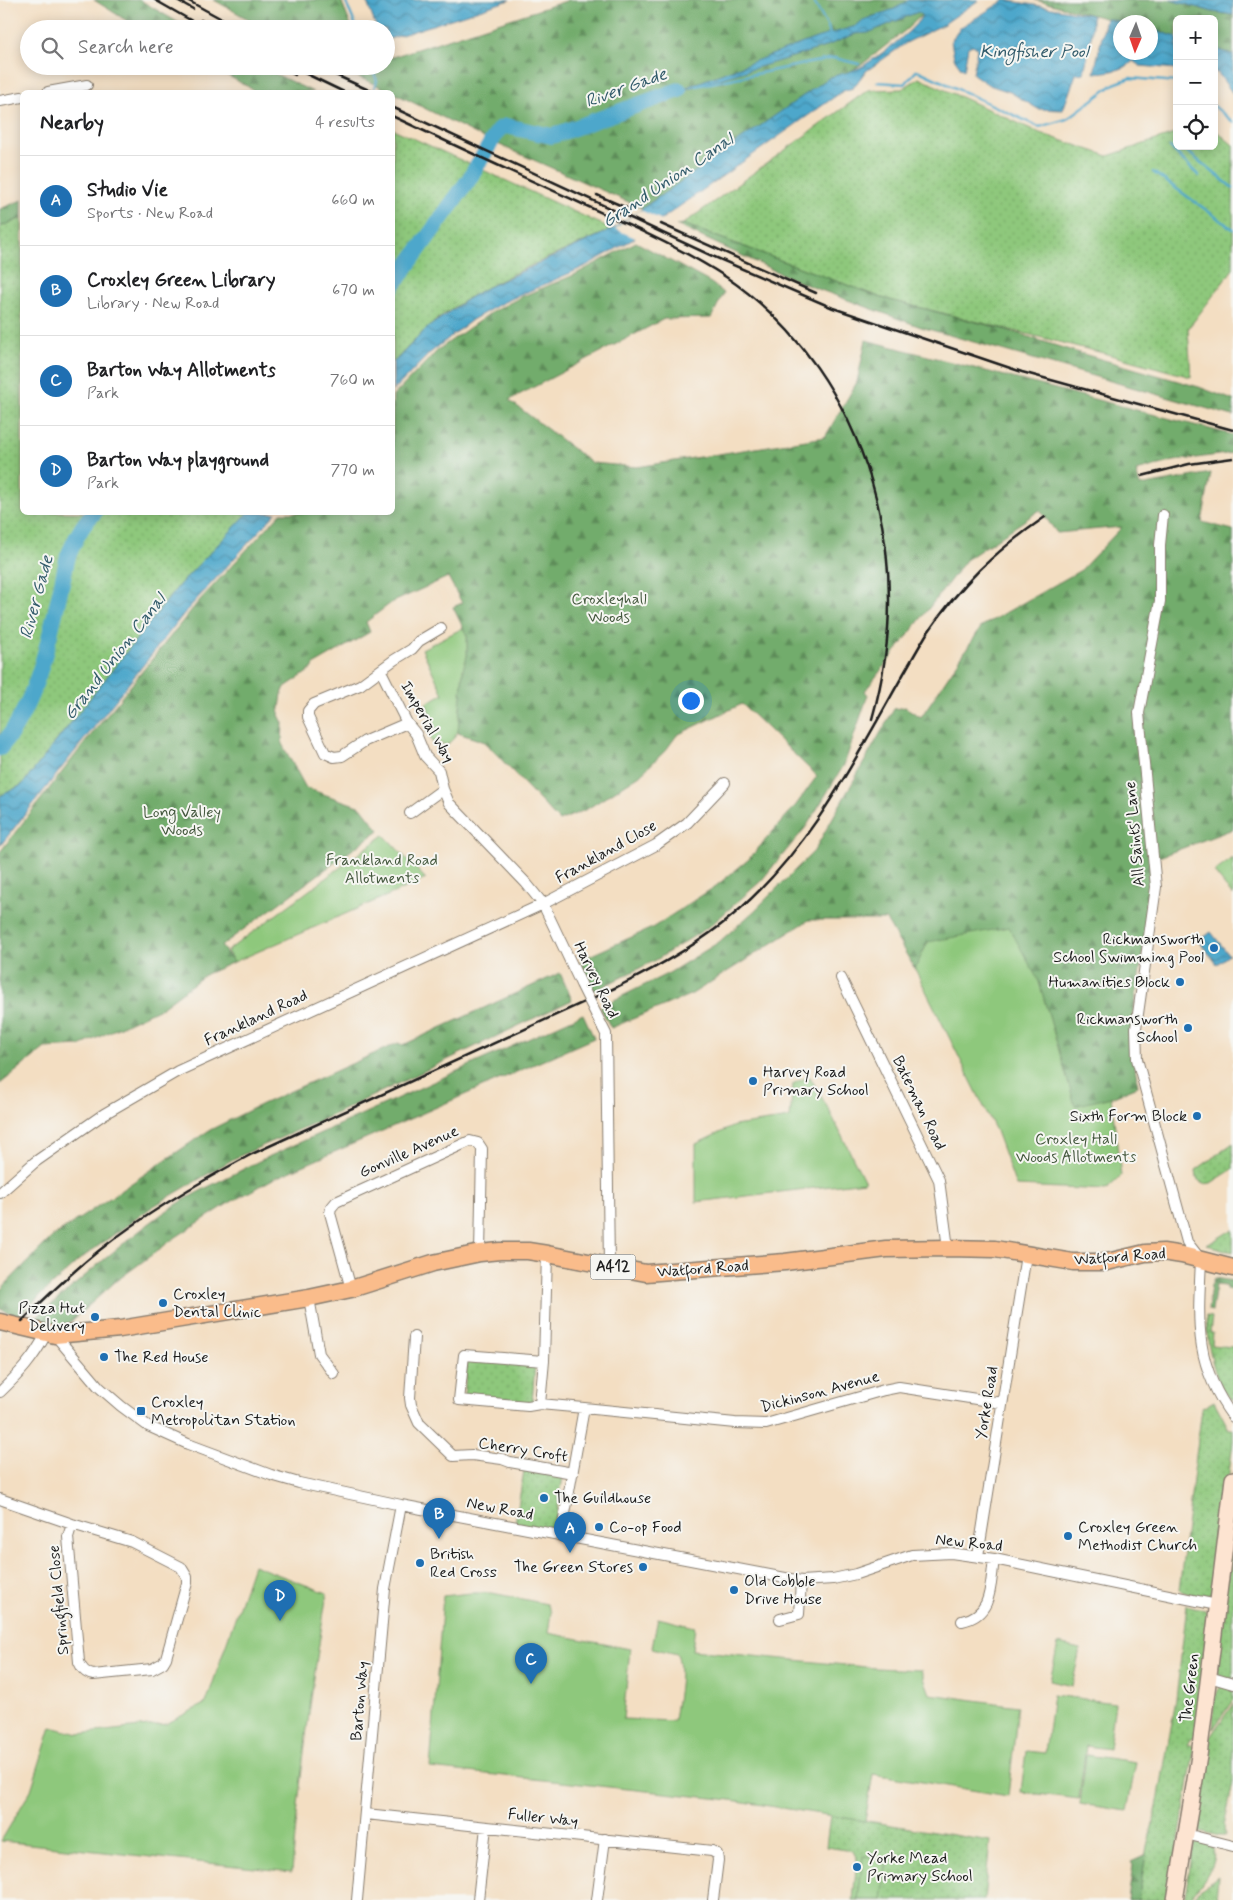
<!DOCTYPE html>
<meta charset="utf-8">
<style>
:root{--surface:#fff;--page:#f6f6f6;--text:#202124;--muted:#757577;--line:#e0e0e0;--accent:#1f6fb2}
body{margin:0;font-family:Mynerve,sans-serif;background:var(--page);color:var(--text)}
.controls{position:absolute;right:15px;top:15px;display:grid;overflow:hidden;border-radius:8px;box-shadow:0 2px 12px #0003}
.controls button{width:45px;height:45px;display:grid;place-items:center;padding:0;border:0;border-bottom:1px solid var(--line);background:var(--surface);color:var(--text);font:25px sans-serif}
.compass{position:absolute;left:1113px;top:15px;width:45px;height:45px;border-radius:50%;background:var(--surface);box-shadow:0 2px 12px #0003;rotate:182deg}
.you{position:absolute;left:690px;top:700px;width:18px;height:18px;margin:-12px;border:4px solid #fff;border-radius:50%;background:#1a73e8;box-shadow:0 0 0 8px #1a73e833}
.badge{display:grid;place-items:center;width:32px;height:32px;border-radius:50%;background:var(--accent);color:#fff;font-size:16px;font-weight:700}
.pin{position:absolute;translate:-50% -41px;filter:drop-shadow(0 1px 2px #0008)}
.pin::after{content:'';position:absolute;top:26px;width:18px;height:15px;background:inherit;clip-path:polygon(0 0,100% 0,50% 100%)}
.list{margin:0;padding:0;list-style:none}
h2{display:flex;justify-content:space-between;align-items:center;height:65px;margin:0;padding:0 20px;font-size:21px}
h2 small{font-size:16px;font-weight:400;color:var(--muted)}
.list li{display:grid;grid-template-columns:32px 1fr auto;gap:15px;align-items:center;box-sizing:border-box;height:90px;padding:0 20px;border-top:1px solid var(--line)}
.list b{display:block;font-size:19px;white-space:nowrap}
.list p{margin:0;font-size:16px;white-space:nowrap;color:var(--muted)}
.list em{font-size:16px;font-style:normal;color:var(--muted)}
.icon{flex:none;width:28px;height:28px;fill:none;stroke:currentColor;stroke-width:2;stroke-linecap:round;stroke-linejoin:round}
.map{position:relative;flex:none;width:1233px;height:1900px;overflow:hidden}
.search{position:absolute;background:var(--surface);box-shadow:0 2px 12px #0003;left:20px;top:20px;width:375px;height:55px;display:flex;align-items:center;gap:12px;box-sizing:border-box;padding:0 18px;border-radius:28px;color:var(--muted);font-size:19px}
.panel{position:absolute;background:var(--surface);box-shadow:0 2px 12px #0003;left:20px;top:90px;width:375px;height:425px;border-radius:8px}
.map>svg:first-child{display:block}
.grass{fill:url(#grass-dots);stroke:#55724c}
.forest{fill:url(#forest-firs);stroke:#476444}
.green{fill:#8ec87c;stroke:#55724c}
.water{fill:url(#water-waves);stroke:#346274}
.pier{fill:#f3dec2}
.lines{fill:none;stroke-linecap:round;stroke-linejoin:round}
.stream{stroke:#4da7cb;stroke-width:2.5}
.river{stroke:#4da7cb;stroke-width:16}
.street-casing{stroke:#887d6f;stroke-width:12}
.secondary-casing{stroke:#887d6f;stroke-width:18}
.primary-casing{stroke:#887d6f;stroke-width:19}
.street{stroke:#fff;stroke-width:10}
.secondary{stroke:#fde4d1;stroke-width:15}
.primary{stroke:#fabc8b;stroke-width:16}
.rail{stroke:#1c1c1c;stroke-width:2.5}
.street-bridge-casing{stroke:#887d6f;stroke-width:12;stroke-linecap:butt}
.street-bridge{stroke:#fff;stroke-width:10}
.poi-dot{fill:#1f6fb2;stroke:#f6f6f2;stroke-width:2}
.labels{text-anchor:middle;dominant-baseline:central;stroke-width:4;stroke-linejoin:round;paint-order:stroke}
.shield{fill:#f6f6f2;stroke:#5d5d5c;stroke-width:1}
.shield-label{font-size:15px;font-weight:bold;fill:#1c1c1c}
.park-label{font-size:16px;fill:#44583e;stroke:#f6f6f2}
.street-label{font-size:16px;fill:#1c1c1c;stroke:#f6f6f2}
.poi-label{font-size:16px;fill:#1c1c1c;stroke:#f6f6f2;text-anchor:start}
.water-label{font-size:18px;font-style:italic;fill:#325b6b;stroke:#f6f6f2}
</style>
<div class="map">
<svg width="1233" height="1900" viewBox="0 0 1233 1900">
<defs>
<pattern id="grass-dots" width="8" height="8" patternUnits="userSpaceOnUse" patternTransform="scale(1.25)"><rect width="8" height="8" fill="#8ec87c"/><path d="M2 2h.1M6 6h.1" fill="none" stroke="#7aab6b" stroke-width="1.8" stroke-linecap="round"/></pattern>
<pattern id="forest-firs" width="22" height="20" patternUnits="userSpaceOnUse" patternTransform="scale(1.25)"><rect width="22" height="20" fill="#72ac6c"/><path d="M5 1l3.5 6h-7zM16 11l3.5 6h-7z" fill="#5d8b58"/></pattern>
<pattern id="water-waves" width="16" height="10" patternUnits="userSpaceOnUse" patternTransform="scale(1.25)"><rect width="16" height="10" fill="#4da7cb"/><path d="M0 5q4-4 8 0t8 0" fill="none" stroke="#3f87a4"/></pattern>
</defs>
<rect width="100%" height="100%" fill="#f6f6f2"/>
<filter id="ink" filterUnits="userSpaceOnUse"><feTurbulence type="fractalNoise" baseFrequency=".02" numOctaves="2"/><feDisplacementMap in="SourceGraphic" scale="10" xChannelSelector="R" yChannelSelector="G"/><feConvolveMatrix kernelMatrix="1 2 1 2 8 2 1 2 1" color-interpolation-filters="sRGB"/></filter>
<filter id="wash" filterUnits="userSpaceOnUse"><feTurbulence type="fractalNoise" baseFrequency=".0096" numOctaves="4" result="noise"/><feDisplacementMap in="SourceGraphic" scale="20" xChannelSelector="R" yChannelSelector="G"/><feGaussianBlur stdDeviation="1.12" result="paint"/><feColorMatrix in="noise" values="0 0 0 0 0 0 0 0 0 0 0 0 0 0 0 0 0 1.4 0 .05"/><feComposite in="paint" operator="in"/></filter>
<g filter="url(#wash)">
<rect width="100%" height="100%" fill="#f3dec2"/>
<path class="grass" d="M919 78 1040 133 1108 156 1177 133V146H1214V129L1233 145V269L1188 329 1191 377 1103 353 882 298 683 224 868 90 902 89Z
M393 129 612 229C551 258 477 284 427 328 415 339 404 352 393 363Z
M22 218V512L249 513 180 584 22 785 0 796V227Z
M1233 1143V1169L1211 1183 1204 1184 1197 1179 1196 1170Z
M1233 1229V1252L1207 1245Z
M1206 1316 1212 1317 1210 1333H1213L1212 1345 1233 1347V1400C1214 1391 1206 1336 1206 1316Z
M467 1360 535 1365 532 1403 464 1397Z
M1214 1401 1229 1429H1233V1441L1215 1587 1211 1594C1201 1598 1189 1595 1179 1590L1202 1408Z
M524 1471 563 1477 555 1524 548 1529 515 1523Z
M1233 1523V1680L1220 1676 1216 1668Z
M1187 1605 1205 1610 1210 1617 1196 1737 1190 1738 1187 1745H1195L1169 1900H1138L1147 1847 1157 1807 1176 1699Z
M1225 1684 1233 1686V1700L1213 1729C1214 1716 1211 1690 1225 1684Z
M1233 1704V1782L1224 1827 1225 1836H1219L1193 1829 1205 1744Z
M830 1815 990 1841 984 1900H853L857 1859 853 1851 826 1847Z
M1197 1842 1212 1845C1220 1863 1199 1887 1188 1900H1184L1194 1845Z
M1218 1876 1216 1900H1191L1201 1889Z"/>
<path class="forest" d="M94 0H140L189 29H140Z
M214 0H341L352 29H266Z
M569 0H937L907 29 865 62 642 208 484 138 392 92 334 66H386V59Z
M1035 0H1171L1213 12 1233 15V55L1214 48V19H1177V37L1151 29 1150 22H1120Z
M210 66H259L313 92H256L247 86Z
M22 200V218L0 227V209Z
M683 224 882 298 1007 330 1076 352 1199 387 1233 400V416L921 327 799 282 676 225Z
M636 242 711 283 724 293 711 318 664 319 509 400 592 463 637 467 825 437 857 382 866 340 1233 435V453L1174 461 1136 471 1140 486 1211 473 1202 522 1233 530V829L1159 857 1150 858 1153 885 1133 1016 1132 1048 1138 1086 1111 1097 1075 1107 1039 982 928 942 915 969 886 920H809L692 994 611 1028 600 1007 669 973 719 942 753 912 814 851 894 709 905 707 921 717 982 626 1081 570 1122 527 1057 533 1040 510 966 560 865 691 868 695 844 765 806 827 761 881 710 926 656 960 594 991 580 960 652 928 716 886 748 860 796 805 817 776 742 704 677 735 666 750 640 775 587 809 559 821 485 742 458 733 463 669 467 656V636L453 607 462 603 448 577 391 603 366 622 370 632 315 664 312 669 285 687 282 694 279 715 283 723 282 744 306 788 361 807 379 830 221 946 234 962 206 974 162 1007 80 1046 45 1048 0 1084V852L87 740 198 602 281 513 392 512 393 396 439 349 492 312 521 297 574 275Z
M560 973 572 1000 339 1112 235 1158 152 1207 79 1260 18 1316 0 1309V1290L51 1238 208 1131 262 1104 398 1043 403 1045Z
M583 1014 594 1038 273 1179 229 1203 176 1237 115 1282 67 1325 54 1329 30 1323C74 1286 116 1247 162 1214 192 1193 227 1178 259 1161Z
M1214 1278 1233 1281V1290L1226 1289V1286L1216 1285 1212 1311 1208 1310 1211 1285Z
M1146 1855 1138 1900H1128L1133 1865 1131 1862Z"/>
<path class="green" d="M463 628 467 636V656L463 669 458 731 454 738 447 745 432 742 426 730 434 726 426 703 443 694 422 649Z
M384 835 426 879 234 962 227 951Z
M1233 858V896L1214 872Z
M1009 927 1039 982 1075 1106 1111 1097 1121 1176 1106 1190 1016 1186 996 1131 915 969 928 942Z
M810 1077 829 1110 865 1182 696 1202V1144L734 1126 790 1118 793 1084 800 1080Z
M253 1565 327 1593C312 1686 299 1779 292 1872L1 1841 31 1790 51 1727 79 1734 166 1724 206 1703Z
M471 1593H492L547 1604 551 1612 548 1633 630 1649 623 1719 674 1721C676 1702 684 1671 677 1654L652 1648 658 1618 695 1627 692 1650 876 1668 921 1670 930 1694 1018 1706 1008 1796 873 1774 865 1821 731 1800 430 1768 443 1596Z
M1058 1644 1080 1649 1072 1686 1050 1681Z
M1053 1695 1115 1703 1109 1749 1086 1746 1079 1799 1021 1792 1026 1751 1045 1753Z
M1086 1755 1136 1762 1127 1811 1080 1804Z
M863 1856 887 1858 882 1900H858Z"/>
<path class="water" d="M366 0H510L386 40V29H377Z
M909 0H979L944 24 906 43 865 72 853 88 843 91 632 240 584 267 502 303 472 320 430 353 393 391V363L427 328 466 300 486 288 613 229 830 77C841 74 854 71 863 66 877 57 916 30 922 15L918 12 913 14 868 33 855 34 822 48 660 97 816 38 856 26 863 20 894 9Z
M1005 0 1092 15V33L1084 73 1076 74 1063 110 1038 109 1010 92 989 85 973 74 977 48 973 45 968 47 964 70 961 68 954 58 951 41 961 27Z
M1170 0H1233V15L1213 12Z
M1106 18 1121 22 1120 52H1150L1151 29 1177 37V69L1140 66 1133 61C1125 71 1106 72 1094 73Z
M1214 48 1233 55V94L1218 73 1214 72Z
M248 513H276L187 610 0 846V796L22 785 180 584Z
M1211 932 1229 955 1217 964 1199 941Z"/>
<path class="pier" d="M640 210 664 221 638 239 615 229Z"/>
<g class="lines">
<path class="stream" d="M345 0 357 29
M813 0 828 27 830 36
M371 66 377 81 374 88
M877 82 905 84 917 70 1039 127 1067 119 1114 84 1130 78 1177 82
M696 86 834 58 859 64
M1214 106 1233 122
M1175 142 1177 144
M1180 146 1233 188
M1170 147 1199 176
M1153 172 1233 229"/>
<path class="river" d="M392 287 468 181 499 129 506 126 552 136 679 90
M0 748C42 698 53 618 68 556 75 540 82 524 95 512"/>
</g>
</g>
<g filter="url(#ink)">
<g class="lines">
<defs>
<path id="street" d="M48 92 87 85
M0 101 22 97
M1163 515 1160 545V601L1139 713 1156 887 1136 1028 1137 1059 1187 1242 1201 1260C1198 1323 1194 1364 1233 1417
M381 671 407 723 416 734 425 756 439 771 443 789
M407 723 365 741 342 756 334 757 325 753 308 717V711L314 704 360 685 394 660 412 649 419 641 441 628
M410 813 443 789 449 803 526 883 543 904 581 984
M841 978 939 1180 948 1248
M596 1014 606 1034 609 1266
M0 1193 35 1162 104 1114 178 1071 543 904 656 845 687 823 725 783
M547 1254 544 1361 540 1404 584 1408 561 1536
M351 1289 330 1213 331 1208 336 1202 470 1141 478 1143 482 1149 480 1253
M309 1298 319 1354 334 1374
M55 1335 99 1387 121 1406 148 1426 188 1444 271 1475 299 1483 401 1505 801 1581 833 1579 856 1574 912 1555 951 1553 994 1559 1217 1605
M414 1337 410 1398 411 1405 419 1423 453 1456 472 1455 502 1459 510 1462 573 1473
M0 1392C20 1373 33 1359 46 1334
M540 1404 528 1406 459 1400 464 1355 544 1361
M584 1408 735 1423 766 1424 884 1390 899 1387 1002 1403
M0 1499 72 1524 132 1542 181 1567 187 1577V1583L166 1658 163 1663 152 1669 93 1675C85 1673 82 1669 79 1662L68 1537 72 1524
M978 1556 1026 1255
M780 1619 799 1614 801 1581
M962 1621C993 1615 990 1586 994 1559
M1209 1677 1233 1684
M366 1814 712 1851 717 1854 718 1860 713 1900
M1186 1834 1233 1846
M357 1900 385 1589 401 1505
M478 1900 486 1827
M597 1900 605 1839"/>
<path id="secondary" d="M1175 1900 1199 1756 1233 1479"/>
<path id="primary" d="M0 1322 55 1335 120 1329 309 1298 351 1289 433 1263 480 1253 500 1251H528L547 1254 646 1273 785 1262 886 1249 948 1248 995 1249 1073 1262H1107L1145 1253 1163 1252 1182 1255 1233 1268"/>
</defs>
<use href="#street" class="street-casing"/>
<use href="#secondary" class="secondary-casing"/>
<use href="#primary" class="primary-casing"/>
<use href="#street" class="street"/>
<use href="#secondary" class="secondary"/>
<use href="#primary" class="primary"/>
<path class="rail" d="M155 0 206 29
M177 0 193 9
M187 0 240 29
M201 20 217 29
M277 66 295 75
M290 66 344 92
M316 66 373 92
M392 107 710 255 833 308 1022 372 1233 430
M392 116C454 145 516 174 578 202 628 225 680 247 726 277 798 326 847 399 872 483 895 561 894 641 872 719
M597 195 629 209
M661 224 816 293
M1142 476 1189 464 1233 458
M22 1321C47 1296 73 1271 101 1249 148 1212 199 1182 252 1154L617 987C658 967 698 945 733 915 821 841 868 732 926 635 961 584 994 552 1045 517"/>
<defs>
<path id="street-bridge" d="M581 984 596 1014"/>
</defs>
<use href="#street-bridge" class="street-bridge-casing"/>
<use href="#street-bridge" class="street-bridge"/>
</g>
</g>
<g class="poi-dot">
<circle cx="1214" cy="948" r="5"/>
<circle cx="1180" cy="982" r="5"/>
<circle cx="1188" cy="1028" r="5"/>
<circle cx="753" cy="1081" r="5"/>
<circle cx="1197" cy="1116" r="5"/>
<circle cx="163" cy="1303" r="5"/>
<circle cx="95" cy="1317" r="5"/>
<circle cx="104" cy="1357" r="5"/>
<rect x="136" y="1406" width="10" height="10" rx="2.5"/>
<circle cx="544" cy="1498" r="5"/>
<circle cx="599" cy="1527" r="5"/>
<circle cx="1068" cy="1536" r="5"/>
<circle cx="420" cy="1563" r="5"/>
<circle cx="643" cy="1567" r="5"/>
<circle cx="734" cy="1590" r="5"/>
<circle cx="857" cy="1867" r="5"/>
</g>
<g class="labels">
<rect class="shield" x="590.5" y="1254.5" width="45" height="25" rx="4"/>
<g class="shield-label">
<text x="613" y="1267">A412</text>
</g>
<g class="park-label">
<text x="609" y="599">Croxleyhall<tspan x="609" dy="18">Woods</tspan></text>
<text x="182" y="812">Long Valley<tspan x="182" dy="18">Woods</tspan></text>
<text x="382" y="860">Frankland Road<tspan x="382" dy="18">Allotments</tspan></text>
<text x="1076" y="1139">Croxley Hall<tspan x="1076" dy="18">Woods Allotments</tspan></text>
</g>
<g class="street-label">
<text transform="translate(427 722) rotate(60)">Imperial Way</text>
<text transform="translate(1135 834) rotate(-95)">All Saints' Lane</text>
<text transform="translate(606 852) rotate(-29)">Frankland Close</text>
<text transform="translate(596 980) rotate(64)">Harvey Road</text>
<text transform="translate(256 1018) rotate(-25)">Frankland Road</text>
<text transform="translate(919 1103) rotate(64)">Bateman Road</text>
<text transform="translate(409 1152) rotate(-24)">Gonville Avenue</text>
<text transform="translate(1120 1257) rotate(-4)">Watford Road</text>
<text transform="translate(703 1269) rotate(-4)">Watford Road</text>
<text transform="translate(820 1392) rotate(-15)">Dickinson Avenue</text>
<text transform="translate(987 1403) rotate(-81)">Yorke Road</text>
<text transform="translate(523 1450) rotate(9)">Cherry Croft</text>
<text transform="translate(500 1509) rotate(11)">New Road</text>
<text transform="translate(969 1543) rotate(6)">New Road</text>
<text transform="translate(59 1600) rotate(-95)">Springfield Close</text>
<text transform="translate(1190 1688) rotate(-83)">The Green</text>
<text transform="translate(360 1701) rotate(-85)">Barton Way</text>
<text transform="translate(543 1818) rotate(6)">Fuller Way</text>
</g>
<g class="poi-label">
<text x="1204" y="939" text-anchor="end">Rickmansworth<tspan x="1204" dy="18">School Swimming Pool</tspan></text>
<text x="1170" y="982" text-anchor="end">Humanities Block</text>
<text x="1178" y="1019" text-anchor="end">Rickmansworth<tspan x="1178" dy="18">School</tspan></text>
<text x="763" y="1072">Harvey Road<tspan x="763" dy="18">Primary School</tspan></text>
<text x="1187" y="1116" text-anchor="end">Sixth Form Block</text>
<text x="173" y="1294">Croxley<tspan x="173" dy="18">Dental Clinic</tspan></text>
<text x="85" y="1308" text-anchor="end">Pizza Hut<tspan x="85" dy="18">Delivery</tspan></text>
<text x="114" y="1357">The Red House</text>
<text x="151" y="1402">Croxley<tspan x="151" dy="18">Metropolitan Station</tspan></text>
<text x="554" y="1498">The Guildhouse</text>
<text x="609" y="1527">Co-op Food</text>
<text x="1078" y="1527">Croxley Green<tspan x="1078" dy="18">Methodist Church</tspan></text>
<text x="430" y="1554">British<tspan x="430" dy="18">Red Cross</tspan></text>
<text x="633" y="1567" text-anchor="end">The Green Stores</text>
<text x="744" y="1581">Old Cobble<tspan x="744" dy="18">Drive House</tspan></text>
<text x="867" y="1858">Yorke Mead<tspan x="867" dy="18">Primary School</tspan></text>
</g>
<g class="water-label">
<text x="1034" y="52">Kingfisher Pool</text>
<text transform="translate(626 88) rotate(-20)">River Gade</text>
<text transform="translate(668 181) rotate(-34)">Grand Union Canal</text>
<text transform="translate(37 597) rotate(-75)">River Gade</text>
<text transform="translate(115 657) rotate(-52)">Grand Union Canal</text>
</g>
</g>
</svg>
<div class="controls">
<button>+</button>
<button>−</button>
<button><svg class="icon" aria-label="locate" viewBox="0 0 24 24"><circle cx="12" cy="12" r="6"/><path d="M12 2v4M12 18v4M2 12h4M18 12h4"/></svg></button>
</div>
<svg class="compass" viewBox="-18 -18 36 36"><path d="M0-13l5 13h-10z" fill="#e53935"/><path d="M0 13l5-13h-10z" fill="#757577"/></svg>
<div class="you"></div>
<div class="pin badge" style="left:570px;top:1553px">A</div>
<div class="pin badge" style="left:439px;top:1539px">B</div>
<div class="pin badge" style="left:531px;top:1684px">C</div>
<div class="pin badge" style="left:280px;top:1621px">D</div>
<div class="search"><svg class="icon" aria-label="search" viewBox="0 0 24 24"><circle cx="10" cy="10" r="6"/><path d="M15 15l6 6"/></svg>Search here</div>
<section class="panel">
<h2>Nearby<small>4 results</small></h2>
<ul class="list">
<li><span class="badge">A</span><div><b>Studio Vie</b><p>Sports · New Road</p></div><em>660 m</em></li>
<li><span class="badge">B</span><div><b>Croxley Green Library</b><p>Library · New Road</p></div><em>670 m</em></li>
<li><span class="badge">C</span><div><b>Barton Way Allotments</b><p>Park</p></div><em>760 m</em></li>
<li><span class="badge">D</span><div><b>Barton Way playground</b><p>Park</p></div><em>770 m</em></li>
</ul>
</section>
</div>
